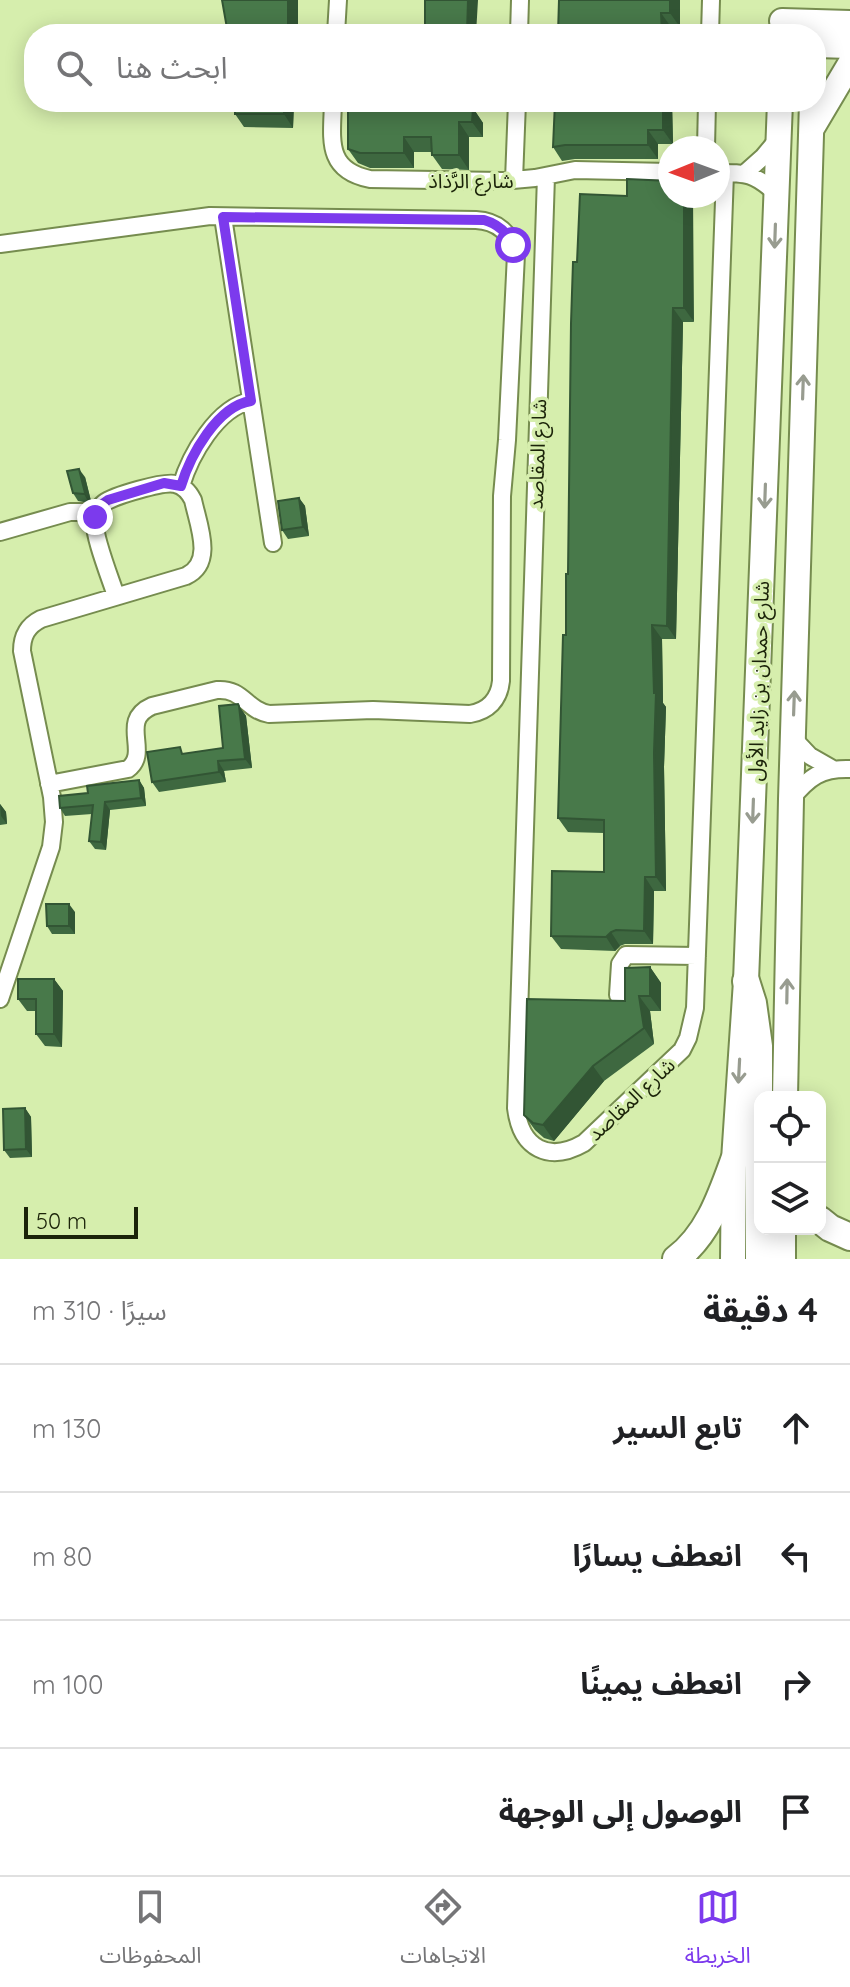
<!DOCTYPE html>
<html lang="ar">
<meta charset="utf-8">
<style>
:root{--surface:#fff;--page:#f2f2f2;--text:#202124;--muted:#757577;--line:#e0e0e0;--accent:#7c3aed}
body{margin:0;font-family:Quicksand,"Noto Sans Arabic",sans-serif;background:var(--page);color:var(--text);direction:rtl}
.controls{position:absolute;right:24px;bottom:24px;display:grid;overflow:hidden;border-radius:16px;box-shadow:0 4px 20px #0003}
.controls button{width:72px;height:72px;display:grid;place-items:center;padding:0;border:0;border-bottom:2px solid var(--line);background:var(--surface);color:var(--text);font:40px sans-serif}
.compass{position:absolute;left:658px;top:136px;width:72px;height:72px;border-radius:50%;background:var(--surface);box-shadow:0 4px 20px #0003;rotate:269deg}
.scale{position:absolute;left:24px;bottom:20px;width:114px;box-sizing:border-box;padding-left:8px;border:4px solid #1b2309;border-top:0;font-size:22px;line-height:28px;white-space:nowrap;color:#1b2309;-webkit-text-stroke:6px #d6eead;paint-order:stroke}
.stop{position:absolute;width:24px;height:24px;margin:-18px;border:6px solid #7c3aed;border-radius:50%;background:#fff}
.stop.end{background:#7c3aed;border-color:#fff;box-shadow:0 2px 8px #0008}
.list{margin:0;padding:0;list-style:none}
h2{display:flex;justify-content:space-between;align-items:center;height:104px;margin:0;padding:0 32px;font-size:34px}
h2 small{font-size:26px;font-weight:400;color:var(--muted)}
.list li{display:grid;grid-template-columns:52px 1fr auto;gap:24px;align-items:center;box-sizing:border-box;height:128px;padding:0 32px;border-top:2px solid var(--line)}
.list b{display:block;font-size:30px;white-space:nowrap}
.list em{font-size:26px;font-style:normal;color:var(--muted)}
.icon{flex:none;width:44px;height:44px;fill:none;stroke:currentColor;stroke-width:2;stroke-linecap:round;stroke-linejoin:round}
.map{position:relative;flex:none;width:850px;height:1259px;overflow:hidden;direction:ltr}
.search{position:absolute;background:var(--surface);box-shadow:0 4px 20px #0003;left:24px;right:24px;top:24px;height:88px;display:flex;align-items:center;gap:20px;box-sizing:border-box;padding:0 28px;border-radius:32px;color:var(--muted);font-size:30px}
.sheet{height:616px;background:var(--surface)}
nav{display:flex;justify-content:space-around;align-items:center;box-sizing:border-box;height:112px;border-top:2px solid var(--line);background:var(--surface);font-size:22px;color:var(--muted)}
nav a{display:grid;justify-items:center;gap:4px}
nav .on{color:var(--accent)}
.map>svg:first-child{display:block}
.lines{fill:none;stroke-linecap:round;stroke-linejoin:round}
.street-casing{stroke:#768c4f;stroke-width:20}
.secondary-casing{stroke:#768c4f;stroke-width:28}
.primary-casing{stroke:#768c4f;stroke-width:30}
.street{stroke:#fff;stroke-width:16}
.secondary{stroke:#fff;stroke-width:24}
.primary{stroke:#fff;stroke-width:26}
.wall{fill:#3e6840}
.shaded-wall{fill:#325534}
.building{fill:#48794a;stroke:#325534;stroke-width:2}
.oneway{stroke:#989c90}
.route{stroke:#7c3aed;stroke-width:10}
.labels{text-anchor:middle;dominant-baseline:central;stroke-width:7;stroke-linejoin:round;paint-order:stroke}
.street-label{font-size:20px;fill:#1b2309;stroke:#d6eead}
</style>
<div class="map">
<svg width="850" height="1259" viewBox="0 0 850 1259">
<rect width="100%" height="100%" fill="#d6eead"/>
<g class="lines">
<defs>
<path id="street" d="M336 34 338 0
M519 34 520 0
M710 34 711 0
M333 102C332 139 325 170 370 179L502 181 535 178 575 170 670 172
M706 148 707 102
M718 173C747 173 754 173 777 194
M745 173 763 157 778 139
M546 176 516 1108C521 1149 549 1163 584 1143L682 1050 688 1038 695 1008 725 173
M514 180 517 102
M223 217 273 543
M0 244 210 216 476 220C497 221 511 233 516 254L507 440 502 496 501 681C499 700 488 711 470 714L373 710 269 714C246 710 243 688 217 690L152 706C118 721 151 752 128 769L49 784
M181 486C190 456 217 407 251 401
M0 532 70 512H83L95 517
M793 738 810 756 831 768
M791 799C809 777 821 768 850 769
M618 995 620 964 626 955 697 956
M0 999 51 847 54 822 52 797 22 651C22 636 27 626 41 619L186 576C215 563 198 524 193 500 189 492 184 486 175 484 164 481 113 496 104 503 99 507 96 512 95 519 92 533 111 580 116 596"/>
<path id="secondary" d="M782 21 850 23
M816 45 850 46
M812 128 850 64
M785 1097 791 799 812 102
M733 1259 734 1160 746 981 780 102
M783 1259V1229"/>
<path id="primary" d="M746 981 753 1003 759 1046V1259
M820 1220 830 1228 850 1237
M676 1259C708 1235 721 1196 734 1160"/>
</defs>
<use href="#street" class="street-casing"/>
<use href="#secondary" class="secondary-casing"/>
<use href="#primary" class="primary-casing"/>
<use href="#street" class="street"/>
<use href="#secondary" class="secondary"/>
<use href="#primary" class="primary"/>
</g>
<path class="wall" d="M680 0V27L558 34Z
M235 102H294L293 128 244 127 235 114Z
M672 102 673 144H658V159H575L562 161 553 147Z
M439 108H473L483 123V137H469V170L442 169 432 155V152H414V168H370L358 163 348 149Z
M627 196 694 322H683L676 639H662L663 703 666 707 664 767 666 891H654L653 944H625L620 946 615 951 561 949 551 936 604 872V833L568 832 558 818 568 574 577 262Z
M85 477 91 501 89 503 78 501 73 493Z
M299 498 305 506 309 536 288 539 282 530Z
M239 706 246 716 252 768 224 771 226 782 159 792 152 782 185 754 223 748Z
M139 780 144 788 146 806 110 810 106 850 95 849 89 841 92 814 65 816 60 808 88 793Z
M0 804 6 812 7 824 0 825Z
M75 912V934H52L47 926Z
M650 967 661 983V1011H650L654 1044 604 1081 554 1141 544 1138 535 1130 524 1115 625 1001Z
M54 979 63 991 62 1047 45 1046 36 1034V1011H27L18 999Z
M25 1108 31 1117 32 1157 10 1158 4 1150Z"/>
<path class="shaded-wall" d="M288 0H298V34H288Z
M468 0H478L476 34H467Z
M670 0H680V27L670 13Z
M661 13 671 27V34H662Z
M284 102H294L293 128 284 114Z
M431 102H435L442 111 432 108Z
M663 102H672L673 144 663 130Z
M473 108 483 123V137L472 122Z
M459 122 469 137V170L459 155Z
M648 130 658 144V159L648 145Z
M404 137 414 152V168L404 153Z
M684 196H693L694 322 684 308Z
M673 308 683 322 676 639 667 626Z
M79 469 85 477 91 501 89 503 84 494Z
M299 498 305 506 309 536 303 527Z
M652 625 662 639 663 703 666 707 664 767 666 891 656 877Z
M239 706 246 716 252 768 245 759Z
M218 761 224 771 226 782 219 772Z
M139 780 144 788 146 806 141 798Z
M105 802 110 810 106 850 101 842Z
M0 804 6 812 7 824 1 816Z
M645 877 654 891 653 944 644 931Z
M69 904 75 912V934L69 926Z
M611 932 620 946 615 951 606 937Z
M650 967 661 983V1011L650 996Z
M54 979 63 991 62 1047 54 1034Z
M639 996 650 1011 654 1044 644 1028Z
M593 1066 604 1081 554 1141 543 1125Z
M25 1108 31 1117 32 1157 26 1149Z"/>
<path class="building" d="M222 0H288V34H228Z
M425 0H468L467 34H425Z
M559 0H670V13H661L662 34H558Z
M348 32H405V34H348Z
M235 102H284V114H235Z
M348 102H431L432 108H473L472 122H459V155H432L431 137H404V153H360L348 149Z
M555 102H663V130H648V145H565L553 147Z
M627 179 670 181V196H684V308H673L667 626 652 625 654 693H656L654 753 656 877H645L644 931 616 930 611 932 606 937 551 936 552 871 604 872V820L558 818 563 635H566V574H568L571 323 573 262H577L580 194 627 196Z
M79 469 85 493 84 494 73 493 67 471Z
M299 498 303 527 282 530 278 501Z
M238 704 239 706 245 759 218 761 219 772 152 782 147 752 180 747 182 754 223 748 219 706Z
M139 780 141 798 105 802 101 842 89 841 93 805 60 808 59 796 88 793 87 786Z
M46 904H69V926H47Z
M650 967V996H639L644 1028 593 1066 543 1125 533 1123 524 1115 527 999 625 1001V968Z
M18 979H54V1034H36V999H18Z
M25 1108 26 1149 4 1150 3 1109Z"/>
<defs><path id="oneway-shaft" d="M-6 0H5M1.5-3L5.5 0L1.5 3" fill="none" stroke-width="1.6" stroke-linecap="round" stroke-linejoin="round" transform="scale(2)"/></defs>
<g class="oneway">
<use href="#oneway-shaft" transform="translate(775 236) rotate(92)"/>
<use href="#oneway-shaft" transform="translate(803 387) rotate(-88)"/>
<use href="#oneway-shaft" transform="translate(765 496) rotate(92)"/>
<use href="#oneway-shaft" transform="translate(794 703) rotate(-88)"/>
<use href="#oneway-shaft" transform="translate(753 811) rotate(92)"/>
<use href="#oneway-shaft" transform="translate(787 991) rotate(-89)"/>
<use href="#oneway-shaft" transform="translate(739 1071) rotate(93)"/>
</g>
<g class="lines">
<path class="route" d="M95 517 101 505 108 500 164 483 181 486C190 456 217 406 251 401L223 217 484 220C498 224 507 232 513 245"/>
</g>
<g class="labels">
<g class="street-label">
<text x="471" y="180">شارع الرَّذاذ</text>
<text transform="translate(537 454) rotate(-88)">شارع المقاصد</text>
<text transform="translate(758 681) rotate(-88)">شارع حمدان بن زايد الأول</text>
<text transform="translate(631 1099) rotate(-43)">شارع المقاصد</text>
</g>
</g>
</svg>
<div class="controls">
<button><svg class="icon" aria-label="locate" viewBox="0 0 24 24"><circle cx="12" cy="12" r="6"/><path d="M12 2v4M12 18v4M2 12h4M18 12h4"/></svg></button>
<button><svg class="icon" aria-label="layers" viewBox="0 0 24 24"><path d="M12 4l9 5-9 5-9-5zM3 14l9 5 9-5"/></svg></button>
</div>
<svg class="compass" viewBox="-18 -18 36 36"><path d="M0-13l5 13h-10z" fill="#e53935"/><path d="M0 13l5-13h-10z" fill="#757577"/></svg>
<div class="scale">50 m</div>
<div class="stop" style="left:513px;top:245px"></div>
<div class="stop end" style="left:95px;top:517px"></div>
<div class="search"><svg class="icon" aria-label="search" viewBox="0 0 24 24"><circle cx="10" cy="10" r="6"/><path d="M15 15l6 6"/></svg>ابحث هنا</div>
</div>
<section class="sheet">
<h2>4 دقيقة<small>سيرًا · 310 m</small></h2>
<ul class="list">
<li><svg class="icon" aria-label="ahead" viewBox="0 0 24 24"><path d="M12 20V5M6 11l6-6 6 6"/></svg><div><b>تابع السير</b></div><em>130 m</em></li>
<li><svg class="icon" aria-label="left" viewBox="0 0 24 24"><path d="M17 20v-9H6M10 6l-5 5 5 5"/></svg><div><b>انعطف يسارًا</b></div><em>80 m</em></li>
<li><svg class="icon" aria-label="right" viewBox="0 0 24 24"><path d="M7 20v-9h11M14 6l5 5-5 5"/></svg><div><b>انعطف يمينًا</b></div><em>100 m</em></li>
<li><svg class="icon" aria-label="arrive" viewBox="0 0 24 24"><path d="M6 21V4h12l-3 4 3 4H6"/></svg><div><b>الوصول إلى الوجهة</b></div></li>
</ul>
</section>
<nav>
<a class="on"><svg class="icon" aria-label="map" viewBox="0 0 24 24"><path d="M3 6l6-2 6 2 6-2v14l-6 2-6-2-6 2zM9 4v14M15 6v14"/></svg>الخريطة</a>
<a><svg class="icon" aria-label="directions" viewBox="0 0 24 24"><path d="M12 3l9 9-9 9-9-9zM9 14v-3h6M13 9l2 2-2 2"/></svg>الاتجاهات</a>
<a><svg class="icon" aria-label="saved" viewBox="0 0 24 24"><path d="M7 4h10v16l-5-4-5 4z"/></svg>المحفوظات</a>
</nav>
